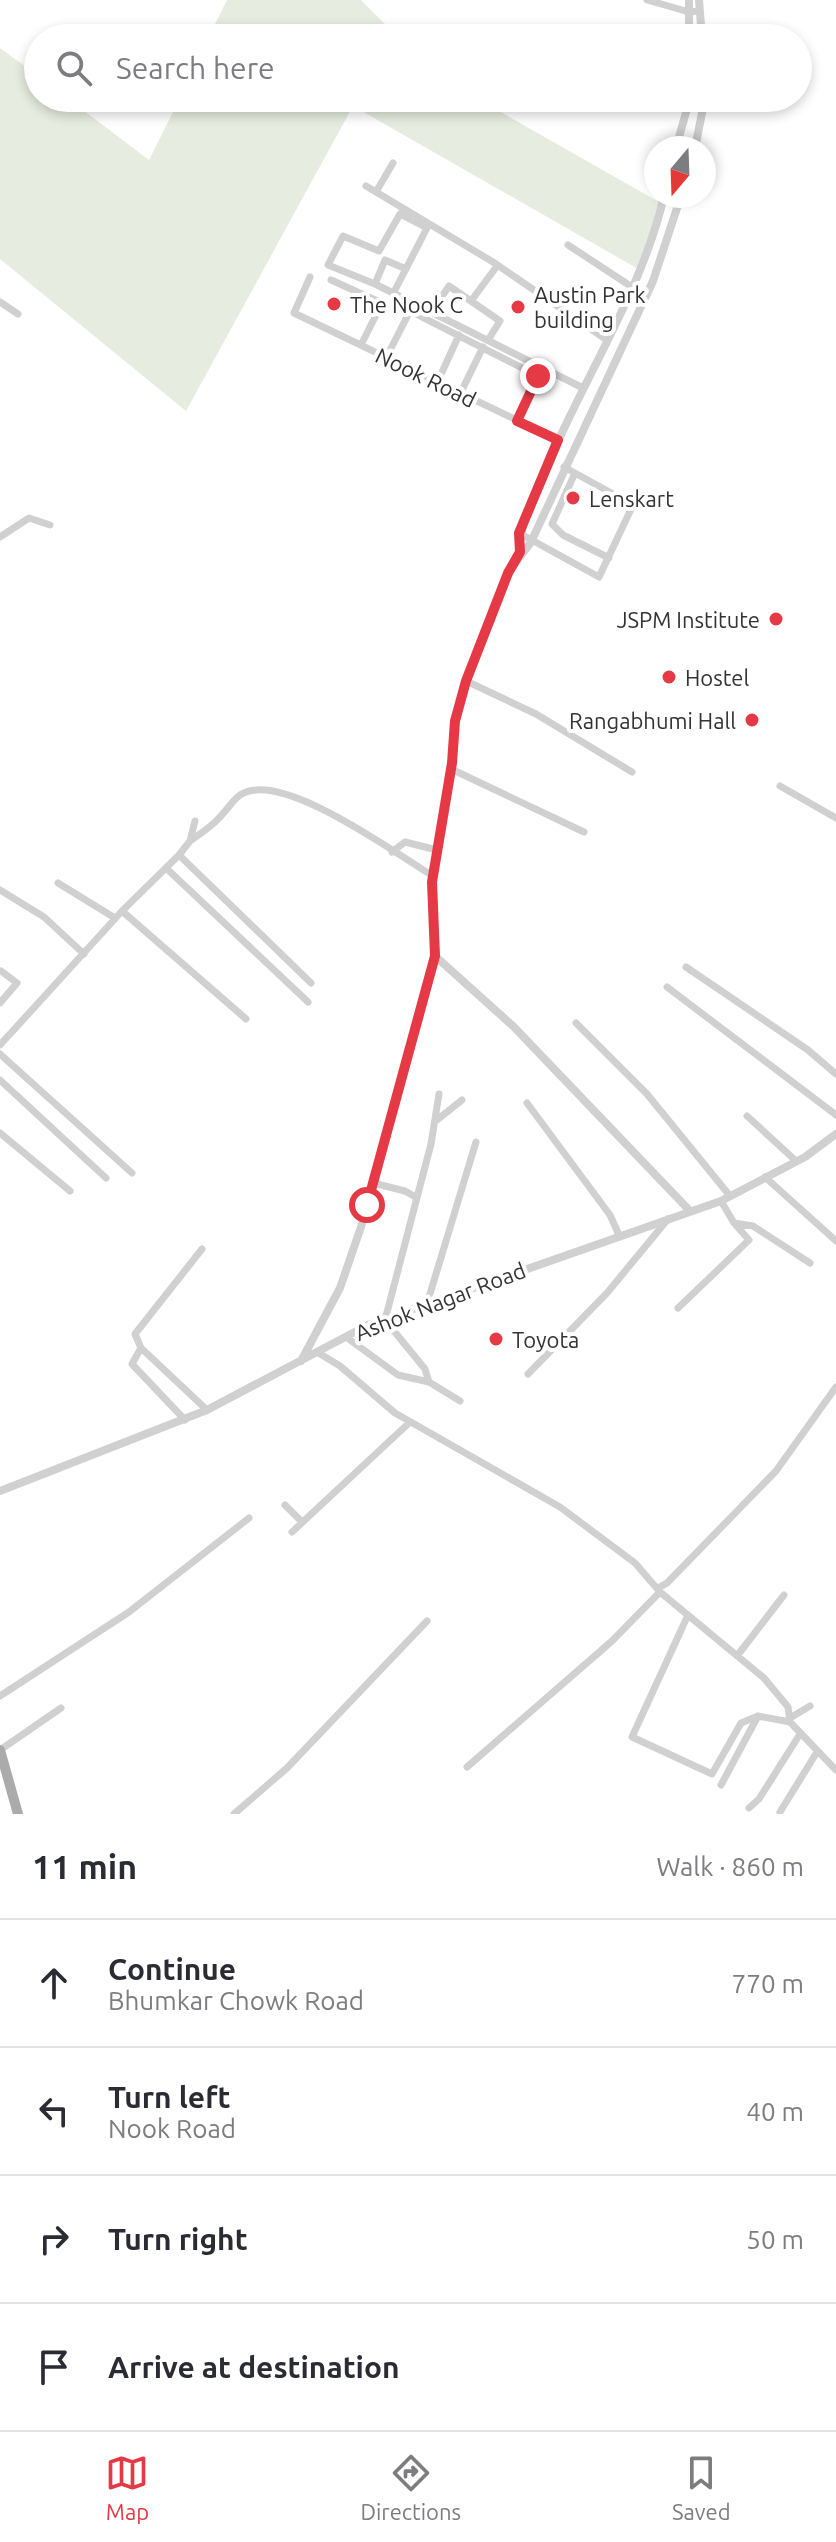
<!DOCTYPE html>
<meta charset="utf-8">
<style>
:root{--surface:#fff;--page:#f2f2f3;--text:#2b2b33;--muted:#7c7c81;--line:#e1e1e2;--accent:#e63946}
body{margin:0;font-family:Ubuntu,sans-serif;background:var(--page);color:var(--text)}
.compass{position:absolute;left:644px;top:136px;width:72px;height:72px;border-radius:50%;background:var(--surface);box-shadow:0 4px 12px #0003;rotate:199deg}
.stop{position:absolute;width:24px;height:24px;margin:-18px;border:6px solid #e63946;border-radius:50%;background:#fff}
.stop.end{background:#e63946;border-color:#fff;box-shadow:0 2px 8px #0008}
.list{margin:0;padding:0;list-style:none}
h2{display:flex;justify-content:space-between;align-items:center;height:104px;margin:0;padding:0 32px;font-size:34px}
h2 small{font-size:26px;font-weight:400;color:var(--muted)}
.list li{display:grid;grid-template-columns:52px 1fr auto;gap:24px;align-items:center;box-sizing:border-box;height:128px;padding:0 32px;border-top:2px solid var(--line)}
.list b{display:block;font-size:30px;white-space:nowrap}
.list p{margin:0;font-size:26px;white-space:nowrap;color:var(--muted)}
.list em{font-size:26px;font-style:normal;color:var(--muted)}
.icon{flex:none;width:44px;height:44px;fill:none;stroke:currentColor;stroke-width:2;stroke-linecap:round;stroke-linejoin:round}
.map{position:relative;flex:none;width:836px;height:1814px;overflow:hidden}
.search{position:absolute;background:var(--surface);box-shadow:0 4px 12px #0003;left:24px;right:24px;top:24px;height:88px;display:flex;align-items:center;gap:20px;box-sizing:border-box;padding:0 28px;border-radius:44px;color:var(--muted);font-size:30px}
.sheet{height:616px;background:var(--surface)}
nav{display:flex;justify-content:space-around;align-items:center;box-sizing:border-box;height:112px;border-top:2px solid var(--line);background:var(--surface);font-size:22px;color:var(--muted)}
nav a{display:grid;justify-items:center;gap:4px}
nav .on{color:var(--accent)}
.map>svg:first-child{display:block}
.green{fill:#e6ecdf}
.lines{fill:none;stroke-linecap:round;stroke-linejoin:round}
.minor{stroke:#d0d0d0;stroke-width:7}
.tertiary{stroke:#d0d0d0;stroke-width:8}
.primary{stroke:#ababab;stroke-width:10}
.route{stroke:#e63946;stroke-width:10}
.poi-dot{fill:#e63946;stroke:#fff;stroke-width:3}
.labels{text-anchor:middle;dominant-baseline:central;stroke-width:8;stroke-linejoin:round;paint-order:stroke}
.poi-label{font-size:22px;fill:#333;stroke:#fff;text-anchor:start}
.street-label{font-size:22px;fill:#333;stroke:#fff}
</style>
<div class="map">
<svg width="836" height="1814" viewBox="0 0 836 1814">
<rect width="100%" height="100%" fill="#fff"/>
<path class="green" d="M227 0H361L399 38H208Z
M0 48 38 76V98H67L149 160 180 98H476L659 202 640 270 353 106 186 411 0 259Z"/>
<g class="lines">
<path class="minor" d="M647 0 689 12 699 11
M366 186 493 262 607 340
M376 192 393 163
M568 245 632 287
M310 277 294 313 558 440
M331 280 382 303 361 345
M375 284 583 388
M394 292 427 228 400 214 379 251 343 236 328 265 375 284 385 260 406 269
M471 301 497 266
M0 302 18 314
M432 311 449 286 500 321 488 340
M386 358 410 311 538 376 517 421
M437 383 459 335
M460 394 483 347
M575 473 552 524 563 535 609 558
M519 533 599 577 633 505 564 467
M0 537 29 518 50 525
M466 681 536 714 632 772
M451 769 584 832
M780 786 836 818
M190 841C200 834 211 827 219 818 226 811 232 801 240 795 280 768 396 854 433 876
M392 852 405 842 437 850
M179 855 311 983
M166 868 308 1002
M58 883 115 918
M0 890 44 917 84 954
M122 911 246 1019
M686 967 808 1050 836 1074
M667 987 836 1115
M0 1003 17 983 1 971
M576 1023 647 1094 730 1196
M0 1045 122 911 179 855 190 841 195 821
M0 1054 132 1173
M0 1080 106 1178
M439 1094 431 1144 385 1320 425 1369 429 1382 460 1401
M527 1103 610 1215 619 1235
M747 1116 796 1161
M437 1120 462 1100
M0 1133 70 1191
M765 1177 836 1241
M373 1183 405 1191 417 1198
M721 1201 734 1223 753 1226 810 1263
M202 1249 135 1334 141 1348 207 1410
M426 1307 476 1142
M678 1308 749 1240 734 1223
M346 1337 398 1375 429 1382
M141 1348 132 1364 185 1420
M317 1352 340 1366 395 1413 560 1507 635 1563 660 1592 764 1678 788 1707 790 1722 836 1770
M528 1374 607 1293 668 1219
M285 1505 302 1522
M292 1532 410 1422
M658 1588 667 1583 776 1471 836 1387
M688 1615 632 1737 712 1774 741 1723 758 1716 790 1722
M737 1656 784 1595
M0 1696 129 1612 249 1518
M790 1718 810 1706
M0 1750 61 1708
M467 1767 612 1641 660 1592
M721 1785 758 1716
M749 1808 759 1799 800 1734
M780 1812 817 1752
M234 1814 287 1768 427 1621"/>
<path class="tertiary" d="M689 0V38
M699 0 702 38
M676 148 690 98
M695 148 705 98
M520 552C519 522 536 494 547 466 585 376 642 291 664 196
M435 956 513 1026 690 1211
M301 1361 340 1288 361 1227 435 956 432 882 452 763 455 721 466 681 508 573 531 542 653 281 681 196
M0 1491 207 1410 368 1325 721 1201 805 1157 836 1134"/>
<path class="primary" d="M0 1750 18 1814"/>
</g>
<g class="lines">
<path class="route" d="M367 1205 435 956 432 882 452 763 455 721 466 681 508 573 520 552 519 533 558 440 517 421 538 376"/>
</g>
<g class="poi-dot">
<circle cx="334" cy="304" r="8"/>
<circle cx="518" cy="307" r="8"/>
<circle cx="573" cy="498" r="8"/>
<circle cx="776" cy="619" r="8"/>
<circle cx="669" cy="677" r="8"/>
<circle cx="752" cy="720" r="8"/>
<circle cx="496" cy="1339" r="8"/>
</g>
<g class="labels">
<g class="poi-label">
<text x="534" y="294">Austin Park<tspan x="534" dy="25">building</tspan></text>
<text x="350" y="304">The Nook C</text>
<text x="589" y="498">Lenskart</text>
<text x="760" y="619" text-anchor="end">JSPM Institute</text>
<text x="685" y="677">Hostel</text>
<text x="736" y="720" text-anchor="end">Rangabhumi Hall</text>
<text x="512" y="1339">Toyota</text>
</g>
<g class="street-label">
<text transform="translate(426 377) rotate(26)">Nook Road</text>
<text transform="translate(440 1301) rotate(-21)">Ashok Nagar Road</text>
</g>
</g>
</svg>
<svg class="compass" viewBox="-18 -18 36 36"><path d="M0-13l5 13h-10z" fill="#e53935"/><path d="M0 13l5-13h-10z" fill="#7c7c81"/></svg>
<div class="stop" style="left:367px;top:1205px"></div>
<div class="stop end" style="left:538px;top:376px"></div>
<div class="search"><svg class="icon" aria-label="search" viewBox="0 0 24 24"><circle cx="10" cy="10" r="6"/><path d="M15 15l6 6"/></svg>Search here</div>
</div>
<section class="sheet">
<h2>11 min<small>Walk · 860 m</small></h2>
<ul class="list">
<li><svg class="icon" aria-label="ahead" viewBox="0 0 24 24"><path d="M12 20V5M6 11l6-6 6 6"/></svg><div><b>Continue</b><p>Bhumkar Chowk Road</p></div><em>770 m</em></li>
<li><svg class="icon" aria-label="left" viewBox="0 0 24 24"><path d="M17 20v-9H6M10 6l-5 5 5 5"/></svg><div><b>Turn left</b><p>Nook Road</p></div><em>40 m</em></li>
<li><svg class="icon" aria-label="right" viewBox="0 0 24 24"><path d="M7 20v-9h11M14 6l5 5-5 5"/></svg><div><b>Turn right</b></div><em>50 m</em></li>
<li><svg class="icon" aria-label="arrive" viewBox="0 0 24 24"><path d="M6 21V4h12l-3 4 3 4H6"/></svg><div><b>Arrive at destination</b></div></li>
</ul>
</section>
<nav>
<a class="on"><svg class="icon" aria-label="map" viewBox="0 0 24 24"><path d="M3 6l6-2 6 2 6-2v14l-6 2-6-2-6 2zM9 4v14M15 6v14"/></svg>Map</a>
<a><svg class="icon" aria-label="directions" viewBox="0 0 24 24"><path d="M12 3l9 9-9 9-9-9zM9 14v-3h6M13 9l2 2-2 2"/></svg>Directions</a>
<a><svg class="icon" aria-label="saved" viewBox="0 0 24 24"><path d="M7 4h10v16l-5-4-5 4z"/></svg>Saved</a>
</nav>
